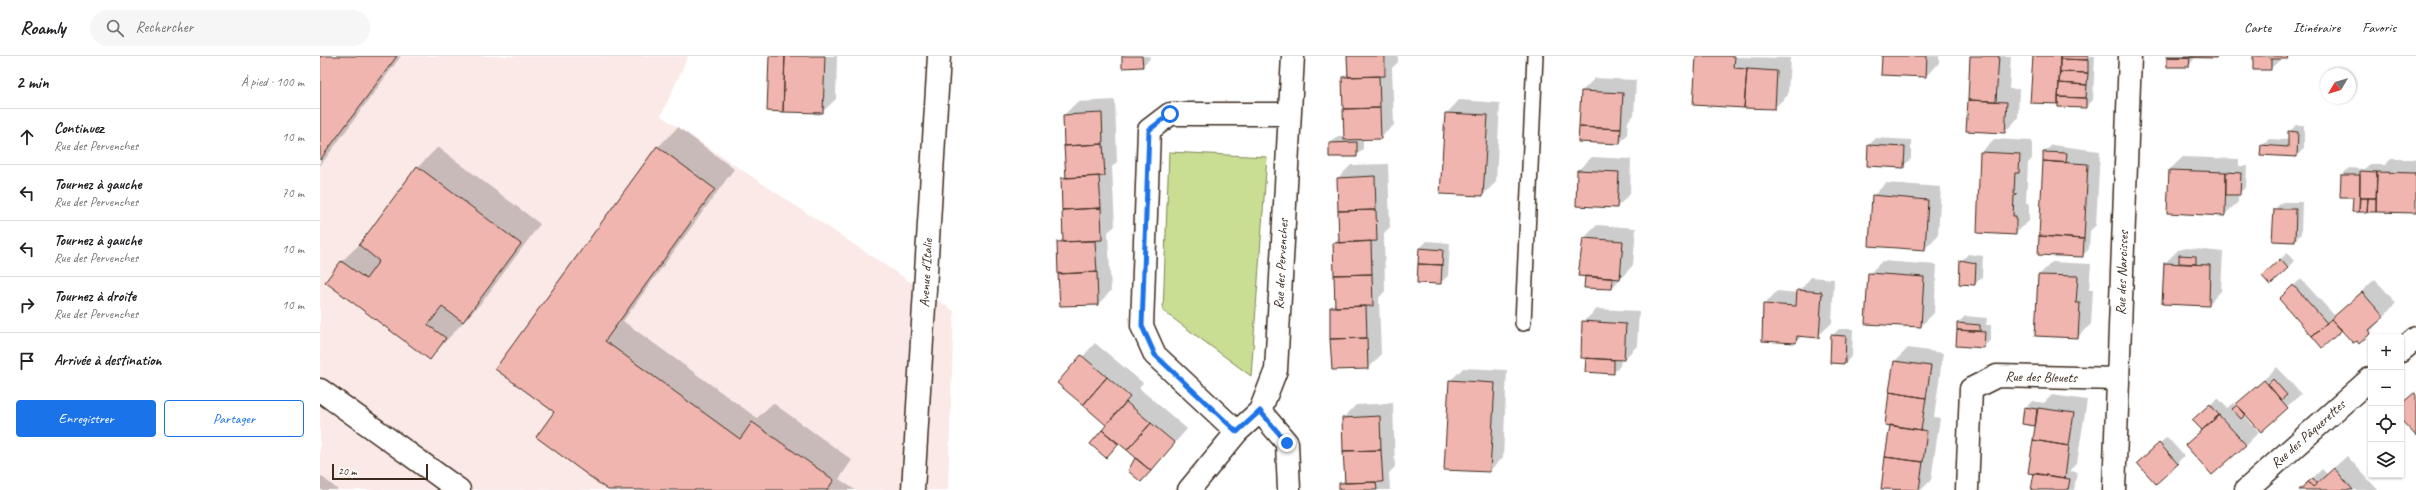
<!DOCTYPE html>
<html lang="fr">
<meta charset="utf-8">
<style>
:root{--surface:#fff;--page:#f6f6f6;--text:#202124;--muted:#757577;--line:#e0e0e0;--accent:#1a73e8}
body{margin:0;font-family:Caveat,sans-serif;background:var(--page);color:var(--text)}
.controls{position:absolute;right:12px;bottom:12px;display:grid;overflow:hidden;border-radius:4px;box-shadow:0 1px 3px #0004}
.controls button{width:36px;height:36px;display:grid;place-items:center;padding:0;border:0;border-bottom:1px solid var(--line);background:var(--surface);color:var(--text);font:20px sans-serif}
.compass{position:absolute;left:2000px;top:12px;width:36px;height:36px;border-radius:50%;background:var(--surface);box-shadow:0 1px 3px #0004;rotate:232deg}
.scale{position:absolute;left:12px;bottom:10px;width:96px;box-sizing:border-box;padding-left:4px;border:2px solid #3b2a1e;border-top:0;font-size:11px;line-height:14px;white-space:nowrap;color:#3b2a1e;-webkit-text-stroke:3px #fff;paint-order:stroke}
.stop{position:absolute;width:12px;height:12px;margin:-9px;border:3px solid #1a73e8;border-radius:50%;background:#fff}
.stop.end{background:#1a73e8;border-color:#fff;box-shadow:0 1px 4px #0008}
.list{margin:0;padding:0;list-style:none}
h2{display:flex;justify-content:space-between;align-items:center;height:52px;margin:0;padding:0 16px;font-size:17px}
h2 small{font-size:13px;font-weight:400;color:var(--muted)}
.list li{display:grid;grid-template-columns:26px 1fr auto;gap:12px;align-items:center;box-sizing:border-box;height:56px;padding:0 16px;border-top:1px solid var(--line)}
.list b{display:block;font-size:15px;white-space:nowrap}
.list p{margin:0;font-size:13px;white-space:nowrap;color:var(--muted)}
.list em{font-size:13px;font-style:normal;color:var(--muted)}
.actions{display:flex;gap:8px;padding:12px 16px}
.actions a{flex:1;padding:9px 0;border:1px solid var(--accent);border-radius:4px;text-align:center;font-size:14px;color:var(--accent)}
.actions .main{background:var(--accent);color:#fff}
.icon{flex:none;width:22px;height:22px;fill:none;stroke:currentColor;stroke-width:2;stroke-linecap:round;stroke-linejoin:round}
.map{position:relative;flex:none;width:2096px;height:434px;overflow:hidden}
header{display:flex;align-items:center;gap:24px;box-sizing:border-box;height:56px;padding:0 20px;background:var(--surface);border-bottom:1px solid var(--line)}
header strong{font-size:19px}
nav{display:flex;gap:22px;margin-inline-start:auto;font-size:14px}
.search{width:280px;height:36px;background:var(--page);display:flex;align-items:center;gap:10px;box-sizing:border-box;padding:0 14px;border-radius:22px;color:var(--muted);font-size:15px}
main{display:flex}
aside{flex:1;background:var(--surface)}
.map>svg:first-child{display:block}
.built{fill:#fae9e7}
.green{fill:#c9de93;stroke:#828458}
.shadow{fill:#0003}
.building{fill:#f0b5ae;stroke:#3b2a1e}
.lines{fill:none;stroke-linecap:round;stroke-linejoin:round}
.lane-casing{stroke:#3b2a1e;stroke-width:18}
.street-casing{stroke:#3b2a1e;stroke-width:25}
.lane{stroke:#fff;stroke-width:15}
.street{stroke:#fff;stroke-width:22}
.route{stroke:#1a73e8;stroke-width:5}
.labels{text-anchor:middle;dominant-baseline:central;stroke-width:3;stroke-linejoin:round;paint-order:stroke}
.street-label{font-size:14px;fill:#3b2a1e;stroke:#fff}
</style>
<header>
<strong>Roamly</strong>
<div class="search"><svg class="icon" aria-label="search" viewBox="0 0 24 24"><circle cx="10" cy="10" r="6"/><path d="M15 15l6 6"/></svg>Rechercher</div>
<nav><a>Carte</a><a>Itinéraire</a><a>Favoris</a></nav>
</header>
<main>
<aside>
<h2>2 min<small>À pied · 100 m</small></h2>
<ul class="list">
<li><svg class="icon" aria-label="ahead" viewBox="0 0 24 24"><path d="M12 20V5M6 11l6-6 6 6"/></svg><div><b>Continuez</b><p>Rue des Pervenches</p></div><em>10 m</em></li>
<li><svg class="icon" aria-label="left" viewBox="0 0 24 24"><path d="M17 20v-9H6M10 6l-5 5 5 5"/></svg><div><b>Tournez à gauche</b><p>Rue des Pervenches</p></div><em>70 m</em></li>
<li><svg class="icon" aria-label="left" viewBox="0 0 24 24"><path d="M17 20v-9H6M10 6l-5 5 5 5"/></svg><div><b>Tournez à gauche</b><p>Rue des Pervenches</p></div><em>10 m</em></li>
<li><svg class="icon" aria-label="right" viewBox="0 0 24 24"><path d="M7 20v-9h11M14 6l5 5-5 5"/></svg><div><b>Tournez à droite</b><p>Rue des Pervenches</p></div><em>10 m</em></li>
<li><svg class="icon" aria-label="arrive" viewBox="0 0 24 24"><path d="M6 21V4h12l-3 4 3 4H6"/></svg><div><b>Arrivée à destination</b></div></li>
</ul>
<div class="actions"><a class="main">Enregistrer</a><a>Partager</a></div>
</aside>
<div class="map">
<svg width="2096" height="434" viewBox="0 0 2096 434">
<rect width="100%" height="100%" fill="#fff"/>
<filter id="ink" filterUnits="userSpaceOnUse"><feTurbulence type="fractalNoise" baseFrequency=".025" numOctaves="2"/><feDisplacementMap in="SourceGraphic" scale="8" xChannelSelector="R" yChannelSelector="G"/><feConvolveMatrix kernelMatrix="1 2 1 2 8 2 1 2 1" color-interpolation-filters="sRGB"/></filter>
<g filter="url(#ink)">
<path class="built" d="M0 0H368L341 60 634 255 628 434H0Z"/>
<path class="green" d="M849 96 947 101 931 320 843 255Z"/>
<path class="shadow" d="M0 0H81L0 110Z
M450 0H517L516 43 499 59 493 58V56Z
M803 0H829L830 3 822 10Z
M1028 0H1064V19H1066V0H1078V6L1072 12 1074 69 1060 82 1043 83V93L1036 100 1010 87 1018 80H1025L1023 21 1029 16Z
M1377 0 1470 2 1468 39 1454 52Z
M1563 0H1619V7L1606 20Z
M1651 0H1691L1689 33H1699L1698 62 1685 76 1647 74Z
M1714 0H1775L1773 44 1766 51 1739 45Z
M1848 0H1897H1876L1869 10Z
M1934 0H1970L1962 2 1950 13Z
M1275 22 1316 24 1314 59 1308 65 1307 79 1300 87 1262 35Z
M795 44 797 106 792 111 795 170 788 176 791 235 778 248 738 187 744 181 742 123 747 117 744 59 757 46Z
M1139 44 1180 47 1176 126 1163 139 1126 58Z
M1976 69H1984V92L1977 100 1942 90 1949 83 1969 84V76Z
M358 71 414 113 303 265 437 362 453 347 532 404 519 423 535 434H290L235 356 338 91Z
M1556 82 1591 84V103L1583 110 1549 89Z
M1674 83 1712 85V103L1708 107 1706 147H1709V165L1695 178 1661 96Z
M1732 89 1780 95 1776 169 1770 175 1769 193 1762 200 1724 96Z
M118 91 220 168 162 246 110 302 7 226 22 205 42 186 98 111Z
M1272 101 1311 103 1310 138 1297 151 1258 114Z
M1863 101 1919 103V110H1927L1926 131 1918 138V146L1904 159 1849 114Z
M2071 103H2096V156L2033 155 2034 140 2022 119 2029 112 2044 113 2049 109H2065Z
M1068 108 1070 171 1064 177 1065 235 1059 242 1061 299 1048 312 1011 251 1016 246 1014 187 1020 182 1018 122 1031 109Z
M1566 127 1621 131 1618 179 1605 193 1551 189 1553 140Z
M1962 146H1982L1981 178 1974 185 1955 153Z
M1277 169 1316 172 1313 209 1292 232 1266 219H1259L1264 182Z
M1107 185 1130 187 1128 220 1120 227 1100 192Z
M1867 192 1903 196 1901 235 1888 249 1845 207 1858 194Z
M1967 197 1974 205 1967 212 1950 213Z
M1648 198 1663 200 1662 221 1655 228 1641 205Z
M1562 205 1617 209 1614 257 1601 270 1546 267 1549 218Z
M1732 206 1771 208 1769 234H1773L1771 268 1758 281 1716 279 1719 219Z
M1491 221 1514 223 1512 267 1498 280 1483 279 1476 286 1444 249 1457 235 1478 237Z
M1981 223 2015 260 2055 223 2076 247 2050 276 2022 273 2002 290 1967 236Z
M1277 253 1319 255 1317 290 1304 303H1301L1300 310 1293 317 1267 303 1263 266Z
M1645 260 1667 262 1666 269H1671V284L1663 291 1637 289 1638 267Z
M1519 273H1533L1532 300 1525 307 1512 280Z
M775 287 823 327 819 332 867 373 828 418 809 414 816 402 799 387 793 393 771 388 788 369 739 327Z
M1588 292 1623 297 1614 361 1620 362 1611 424 1601 434 1562 432 1571 369 1566 368 1575 305Z
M1957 311 1981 338 1941 374 1926 357 1924 359 1939 376 1926 389 1883 374 1881 357 1898 342 1907 352 1913 347 1916 350Z
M1143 312 1187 314 1183 402 1169 415 1130 325Z
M2096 335V379L2081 362V349Z
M1732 339 1767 344 1757 407 1750 415 1757 416 1754 434H1712L1717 366 1714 369 1705 352 1712 345 1724 347Z
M1073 347 1075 411 1069 417 1070 434H1020V428L1026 422 1023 362 1036 349Z
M1847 381 1864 400 1857 407 1826 400Z
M2027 400 2058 434H1981L2002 413 2007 418Z
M0 419 18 434H0Z"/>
<path class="building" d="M0 0H77L0 104Z
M449 0H465L463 56 447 55Z
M465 0H505L503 57 463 56Z
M802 0H822L823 11 802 12Z
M1027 0H1065V20L1028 21Z
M1376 0H1415L1414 12 1427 13 1424 52 1373 49Z
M1562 0H1607L1606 21 1561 19Z
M1650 0H1679L1676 45 1648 44Z
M1713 0H1740L1738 48 1710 47Z
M1740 0H1768V4L1740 3Z
M1847 0H1897L1896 2 1847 1Z
M1933 0H1969L1968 3H1951V14H1933Z
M1847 1H1870L1869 11H1847Z
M1740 3 1768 4V17L1740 16Z
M1427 13 1457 15 1455 53 1424 52Z
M1740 16 1768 17 1767 29 1739 27Z
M1059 20 1060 52 1023 53 1022 21Z
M1739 27 1767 29 1766 42 1738 41Z
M1261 35 1303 37 1301 73 1259 71Z
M1738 41 1766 42V52L1738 51Z
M1648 44 1687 46 1685 77 1646 75Z
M1060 52 1061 83 1024 84 1023 53Z
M782 57 783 88 744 90 743 59Z
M1125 57 1168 59 1163 140 1120 138Z
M1259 71 1301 73 1300 88 1258 86Z
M1968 75 1978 76 1977 101 1940 99 1941 89 1968 91Z
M1037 86V101H1009V87Z
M783 88 785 120 746 122 744 90Z
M1548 89 1585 91 1584 112 1547 110Z
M337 90 395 133 285 285 420 383 432 366 514 424 507 434H288L216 381 234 356 175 313Z
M1660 96 1700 98 1699 117H1695L1694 138H1697L1694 140 1693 160H1696V179L1657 177Z
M1723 96 1747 97 1746 107 1723 105Z
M1723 105 1768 108 1764 183 1719 180Z
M97 110 201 188 143 266 122 251 108 269 126 282 110 304 5 226 21 205 46 223 59 205 39 189Z
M1257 114 1299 116 1297 152 1256 150Z
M1849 114 1906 116 1905 160 1847 157Z
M2040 115 2057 116 2056 142H2040Z
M1906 116 1921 117 1920 139H1906Z
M2057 116 2096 117V157L2056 156Z
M2021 119H2040L2039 156H2032L2033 141H2020Z
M779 120 781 152 742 154 741 122Z
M1055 120 1056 154 1018 155 1017 122Z
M1552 139 1608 144 1605 194 1549 190Z
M2040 142H2048L2047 156H2039Z
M2048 142H2056V156H2047Z
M781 152 782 184 743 186 742 154Z
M1954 153H1976L1975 186 1952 185Z
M1056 154 1057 185 1019 187 1018 155Z
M1719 180 1764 183 1763 201 1718 199Z
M1263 182 1303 185 1300 223 1258 220Z
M775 185 777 216 738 218 737 186Z
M1051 185 1052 218 1014 219 1013 187Z
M1099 192 1123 194 1122 209 1098 208Z
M1859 199 1876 200V208L1859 207Z
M1960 203 1968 212 1950 229 1942 220Z
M1640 204 1656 207 1655 229 1639 228Z
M1844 207 1890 209 1889 250 1842 248Z
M1098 208 1122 209 1121 228 1097 227Z
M777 216 778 249 740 250 738 218Z
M1548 217 1604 221 1601 271 1545 268Z
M1052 218 1053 250 1015 251 1014 219Z
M1718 219 1758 220 1756 247H1760L1758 282 1715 280Z
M1265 220 1293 222 1292 233 1264 232Z
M1973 229 2007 267 1992 280 1959 243Z
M1477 234 1502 236 1499 282 1477 280 1476 287 1442 285 1443 248 1476 250Z
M2042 236 2064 261 2049 274 2051 277 2039 288 2037 285 2033 287 2011 263Z
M1046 250 1047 282 1010 283V251Z
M2011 263 2022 274 2002 292 1992 280Z
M1262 265 1306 268 1304 304 1261 302Z
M1637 267 1660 269V275L1637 274Z
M1637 274 1665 276 1664 292 1636 290Z
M1511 279 1526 280 1525 308 1510 307Z
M1047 282 1048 313 1012 314 1010 283Z
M761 299 787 321 763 349 737 327Z
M1266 302 1294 304V318L1265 316Z
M1574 305 1611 310 1606 342 1569 336Z
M787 321 810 341 786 369 763 349Z
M1953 323 1967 339 1961 344 1948 328Z
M1129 324 1175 327 1170 416 1124 414Z
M1944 324 1968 352 1941 376 1916 348Z
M1569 336 1606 342 1601 374 1565 369Z
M2094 337 2096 339V380L2081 364V348Z
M806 346 831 367 807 394 782 374Z
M1890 348 1899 359 1882 374 1872 364Z
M1917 349 1926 358 1921 363 1912 353Z
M1704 351 1717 353 1715 370 1702 368Z
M1718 352 1754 357 1749 390 1713 384Z
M1899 359 1926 389 1892 419 1865 389Z
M1060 360 1061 394 1023 395 1022 362Z
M831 367 855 387 831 415 807 394Z
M1570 369 1607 375 1603 406 1565 401Z
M782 374 798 388 786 402 770 388Z
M1713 384 1749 390 1745 422 1708 417Z
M1839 387 1858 408 1836 428 1817 407Z
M1061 394 1063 426 1025 427 1023 395Z
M1565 401 1603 406 1599 434 1561 433Z
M815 402 831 415 821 426 808 415Z
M2014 412 2033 434H1979L1988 426 1993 431Z
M1714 417 1750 423 1748 434H1711Z
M1993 422 1997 427 1993 431 1988 426Z
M1056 426 1057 434H1019V427Z"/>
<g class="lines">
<defs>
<path id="lane" d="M1203 267 1215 0"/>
<path id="street" d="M2081 295 2096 282
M0 334 139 434
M940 355 967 387 969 434
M917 376 835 299 822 270 829 74 850 58H969
M593 434 619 0
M869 434 917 376 940 355 956 314 973 0
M1647 434 1651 333 1677 320 1798 323
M1794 434 1810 0
M1926 434 2051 322"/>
</defs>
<use href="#lane" class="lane-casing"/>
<use href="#street" class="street-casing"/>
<use href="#lane" class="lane"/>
<use href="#street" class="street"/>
</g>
</g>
<g class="lines" filter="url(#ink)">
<path class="route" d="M850 58 829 74 822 270 835 299 917 376 940 355 967 387"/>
</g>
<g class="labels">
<g class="street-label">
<text transform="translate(961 208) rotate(-87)">Rue des Pervenches</text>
<text transform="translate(606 217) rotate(-87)">Avenue d'Italie</text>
<text transform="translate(1802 217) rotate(-88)">Rue des Narcisses</text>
<text transform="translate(1721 321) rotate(1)">Rue des Bleuets</text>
<text transform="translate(1988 378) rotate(-42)">Rue des Pâquerettes</text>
</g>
</g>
</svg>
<div class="controls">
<button>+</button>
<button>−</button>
<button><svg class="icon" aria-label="locate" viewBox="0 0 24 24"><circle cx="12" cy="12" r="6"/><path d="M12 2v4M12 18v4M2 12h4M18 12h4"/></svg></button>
<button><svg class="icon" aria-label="layers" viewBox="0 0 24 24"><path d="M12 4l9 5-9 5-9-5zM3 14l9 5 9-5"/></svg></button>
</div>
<svg class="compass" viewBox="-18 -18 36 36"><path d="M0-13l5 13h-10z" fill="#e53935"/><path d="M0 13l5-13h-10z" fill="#757577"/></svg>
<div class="scale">20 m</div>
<div class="stop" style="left:850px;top:58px"></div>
<div class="stop end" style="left:967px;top:387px"></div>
</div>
</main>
